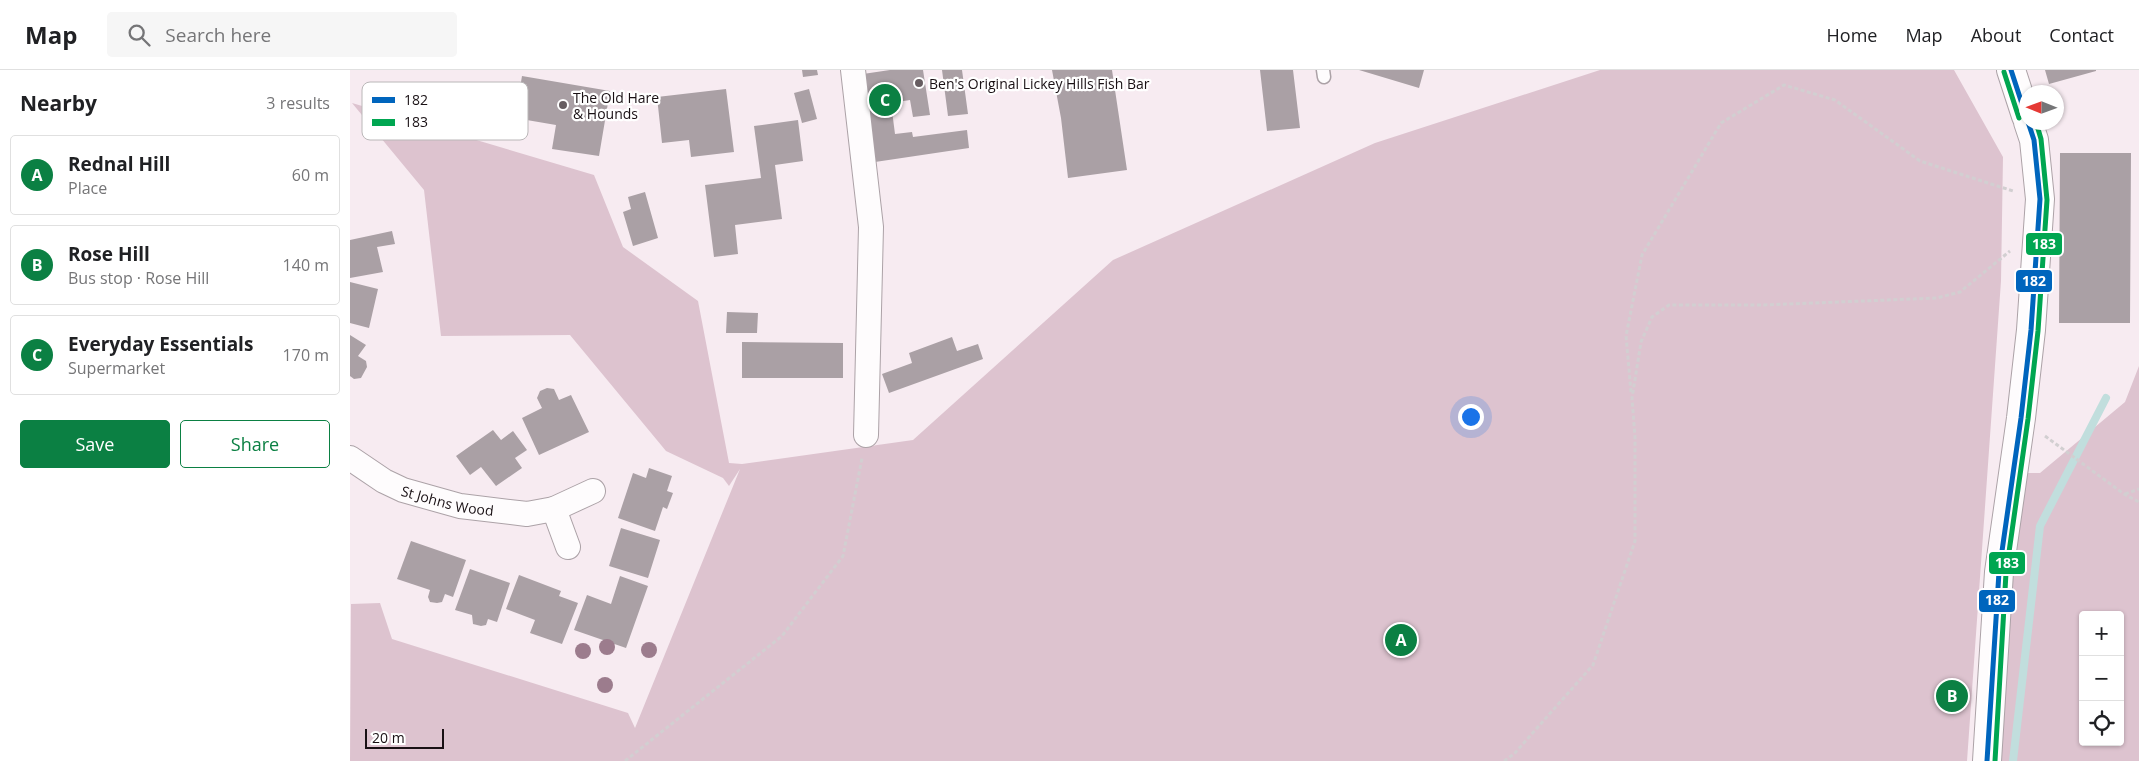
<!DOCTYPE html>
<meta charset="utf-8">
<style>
:root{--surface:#fff;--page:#f6f6f6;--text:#202124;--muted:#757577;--line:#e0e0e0;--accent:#0b8043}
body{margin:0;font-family:"Open Sans",sans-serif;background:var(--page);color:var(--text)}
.controls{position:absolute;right:15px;bottom:15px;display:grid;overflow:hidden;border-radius:5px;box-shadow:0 1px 4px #0004}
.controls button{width:45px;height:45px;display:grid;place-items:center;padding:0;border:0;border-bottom:1px solid var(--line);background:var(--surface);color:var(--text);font:25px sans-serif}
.compass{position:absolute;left:1669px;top:15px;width:45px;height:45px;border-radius:50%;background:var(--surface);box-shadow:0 1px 4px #0004;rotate:271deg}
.scale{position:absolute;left:15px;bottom:12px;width:79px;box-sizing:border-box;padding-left:5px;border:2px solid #191014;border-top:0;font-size:14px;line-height:18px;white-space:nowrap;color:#191014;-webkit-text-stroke:4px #fff;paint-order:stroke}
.you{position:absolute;left:1120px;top:346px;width:18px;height:18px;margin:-12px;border:4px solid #fff;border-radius:50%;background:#1a73e8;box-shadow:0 0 0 8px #1a73e833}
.badge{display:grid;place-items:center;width:32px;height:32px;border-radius:50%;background:var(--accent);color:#fff;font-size:16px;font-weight:700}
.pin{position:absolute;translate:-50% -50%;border:2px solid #fff;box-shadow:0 1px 5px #0006}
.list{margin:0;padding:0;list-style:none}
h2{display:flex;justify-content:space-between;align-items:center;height:65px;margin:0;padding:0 20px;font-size:21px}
h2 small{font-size:16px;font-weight:400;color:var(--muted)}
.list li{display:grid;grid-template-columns:32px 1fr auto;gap:15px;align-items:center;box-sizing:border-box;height:80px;margin:0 10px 10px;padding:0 10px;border:1px solid var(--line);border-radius:5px}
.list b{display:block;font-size:19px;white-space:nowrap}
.list p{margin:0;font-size:16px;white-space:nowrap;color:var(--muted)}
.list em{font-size:16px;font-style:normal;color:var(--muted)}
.actions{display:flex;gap:10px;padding:15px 20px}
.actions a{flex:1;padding:11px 0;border:1px solid var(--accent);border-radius:5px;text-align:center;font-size:18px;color:var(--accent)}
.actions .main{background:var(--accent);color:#fff}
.icon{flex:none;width:28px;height:28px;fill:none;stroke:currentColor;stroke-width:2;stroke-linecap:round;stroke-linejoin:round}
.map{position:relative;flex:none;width:1789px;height:691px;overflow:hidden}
header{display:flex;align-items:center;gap:30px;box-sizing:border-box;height:70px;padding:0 25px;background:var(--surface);border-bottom:1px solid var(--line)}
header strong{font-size:24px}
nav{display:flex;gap:28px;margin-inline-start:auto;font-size:18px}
.search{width:350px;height:45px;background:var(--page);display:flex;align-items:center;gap:12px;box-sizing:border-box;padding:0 18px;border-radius:5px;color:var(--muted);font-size:19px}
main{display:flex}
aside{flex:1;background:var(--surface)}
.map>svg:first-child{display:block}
.forest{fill:#ddc3cf;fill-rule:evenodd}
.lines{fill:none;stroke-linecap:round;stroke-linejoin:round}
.stream{stroke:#c1dedd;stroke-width:8}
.building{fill:#aaa0a5}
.lane-casing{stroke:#aca2a7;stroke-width:15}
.street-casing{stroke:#aca2a7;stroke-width:26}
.secondary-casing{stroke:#aca2a7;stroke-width:30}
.path{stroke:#d2cfd1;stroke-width:3;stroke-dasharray:4 2.5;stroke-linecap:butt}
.lane{stroke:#fefcfd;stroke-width:12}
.street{stroke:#fefcfd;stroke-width:24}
.secondary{stroke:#fefcfd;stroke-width:28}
.bus-1-casing{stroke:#fff;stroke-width:9}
.bus-2-casing{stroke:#fff;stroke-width:9}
.bus-1{stroke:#0065bd;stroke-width:5}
.bus-2{stroke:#00a651;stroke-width:5}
.tree{fill:#9c7c8d}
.poi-dot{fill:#675d61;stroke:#fff;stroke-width:2}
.labels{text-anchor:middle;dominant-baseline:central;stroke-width:4.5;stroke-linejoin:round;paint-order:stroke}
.poi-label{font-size:14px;fill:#191014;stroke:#fff;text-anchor:start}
.street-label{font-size:14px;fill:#191014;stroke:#fff}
.key{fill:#fff;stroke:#bab7b8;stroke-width:1}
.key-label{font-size:14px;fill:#191014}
.line-badge{stroke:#fff;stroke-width:2}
.badge-label{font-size:14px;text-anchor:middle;font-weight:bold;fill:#fff}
</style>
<header>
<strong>Map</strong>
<div class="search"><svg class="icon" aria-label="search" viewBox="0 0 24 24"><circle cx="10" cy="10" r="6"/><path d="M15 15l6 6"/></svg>Search here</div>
<nav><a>Home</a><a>Map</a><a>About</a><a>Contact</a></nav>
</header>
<main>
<aside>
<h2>Nearby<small>3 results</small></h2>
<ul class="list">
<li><span class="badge">A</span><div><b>Rednal Hill</b><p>Place</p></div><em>60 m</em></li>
<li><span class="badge">B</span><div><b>Rose Hill</b><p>Bus stop · Rose Hill</p></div><em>140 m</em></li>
<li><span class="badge">C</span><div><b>Everyday Essentials</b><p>Supermarket</p></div><em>170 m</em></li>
</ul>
<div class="actions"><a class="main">Save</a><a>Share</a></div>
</aside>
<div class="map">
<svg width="1789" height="691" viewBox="0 0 1789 691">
<rect width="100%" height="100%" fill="#f7ebf1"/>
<path class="forest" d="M1250 0H1604L1653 87 1651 211 1617 691H0L1 534 30 533 42 569 278 643 285 658 390 399 379 416 373 408 316 381 220 265 91 266 74 120 2 33 244 105 273 177 348 231 379 393 392 394 563 370 763 190 1025 73Z
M1789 296V691H1646L1672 403H1690L1775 332ZM1733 545H1770V672H1733Z"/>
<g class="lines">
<path class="stream" d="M1663 691 1690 456 1756 328"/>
</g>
<path class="building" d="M452 0H467L468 5 453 7Z
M540 0H573L580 45 563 47 560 30 541 33 545 64 562 62 563 67 617 60 619 78 525 92 513 4Z
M592 0H612L618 44 598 46Z
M702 0H762L777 100 718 108 711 48Z
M910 0H943L950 58 917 61Z
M1009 0H1074L1069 18Z
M1695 0H1746V1L1699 14Z
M172 6 260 21 249 86 202 79 206 55 165 48Z
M376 19 384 82 341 87 339 70 312 73 307 27Z
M459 19 467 49 452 53 444 23Z
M448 50 453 91 425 95 432 149 385 155 388 184 364 187 355 115 411 108 404 56Z
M1710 83H1781L1780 253H1709Z
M295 122 308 168 283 176 273 142 281 139 278 127Z
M42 161 45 174 27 177 33 202 0 208V170Z
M0 212 28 219 19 258 0 253Z
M377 242 408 243 407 263H376Z
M0 265 16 275 8 286 16 291 17 297 11 308 4 309 0 306Z
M602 267 607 281 628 274 633 289 539 323 532 304 562 293 559 283Z
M392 272 493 273V308H392Z
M197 318 204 319 209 330 221 325 239 362 189 385 172 348 192 338 187 328 190 321Z
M143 360 151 370 163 361 177 380 165 388 172 398 146 416 131 397 120 405 106 386Z
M299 398 322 406 317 421 323 423 317 439 313 437 305 461 268 448 283 403 296 408Z
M271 458 310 470 298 508 259 496Z
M61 471 116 490 103 527 95 524 92 532 87 533 80 532 78 527 80 520 47 509Z
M120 499 160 513 147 552 138 549 136 555 131 556 123 554 122 545 105 540Z
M169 505 211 521 209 526 228 533 212 574 180 563 185 550 156 539Z
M270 506 298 516 276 578 224 560 237 525 261 534Z"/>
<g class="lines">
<defs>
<path id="lane" d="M973 0 974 7"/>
<g id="street">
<path d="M503 0 521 157 516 365"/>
<path id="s1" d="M0 388 34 411 53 420 110 436 177 444 204 439"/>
<path d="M218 477 204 439 243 421"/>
</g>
<path id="secondary" d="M1661 0 1676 46
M1637 691 1649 502 1671 348 1681 260 1690 129 1684 70 1678 52"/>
</defs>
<use href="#lane" class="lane-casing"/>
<use href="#street" class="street-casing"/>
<use href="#secondary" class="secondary-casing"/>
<path class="path" d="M1281 322 1276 266 1292 185 1371 53 1434 15 1485 30 1570 91 1663 121
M1695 366 1774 424 1789 432
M1775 424 1789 419
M275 691 432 566 493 486 512 388
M1154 691 1164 684 1243 595 1285 471V367L1282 328 1291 272 1302 247 1319 235H1414L1587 228 1610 222 1660 181"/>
<use href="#lane" class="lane"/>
<use href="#street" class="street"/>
<use href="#secondary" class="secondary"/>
<defs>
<path id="bus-1" d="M1661 0 1676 46
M1637 691 1649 502 1671 348 1681 260 1690 129 1684 70 1678 52"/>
<path id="bus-2" d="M1654 2 1669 48
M1645 691 1656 503 1678 349 1688 261 1697 130 1691 69 1686 52"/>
</defs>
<use href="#bus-1" class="bus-1-casing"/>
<use href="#bus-2" class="bus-2-casing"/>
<use href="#bus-1" class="bus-1"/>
<use href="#bus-2" class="bus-2"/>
</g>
<g class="tree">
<circle cx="257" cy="577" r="8"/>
<circle cx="299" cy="580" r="8"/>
<circle cx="233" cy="581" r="8"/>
<circle cx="255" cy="615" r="8"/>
</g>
<g class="poi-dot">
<circle cx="569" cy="13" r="5"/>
<circle cx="213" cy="35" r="5"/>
</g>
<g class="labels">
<g class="poi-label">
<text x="579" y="13">Ben's Original Lickey Hills Fish Bar</text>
<text x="223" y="27">The Old Hare<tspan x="223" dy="16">&amp; Hounds</tspan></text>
</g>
<g class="street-label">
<text stroke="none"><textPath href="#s1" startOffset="108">St Johns Wood</textPath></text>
</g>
</g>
<rect x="12" y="12" width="166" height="58" rx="8" class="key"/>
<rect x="22" y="27" width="23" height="6" fill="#0065bd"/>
<rect x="22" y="49" width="23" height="7" fill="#00a651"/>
<g class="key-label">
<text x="54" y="35">182</text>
<text x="54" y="57">183</text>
</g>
<g class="line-badge">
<rect x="1675" y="162" width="38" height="24" rx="5" fill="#00a651"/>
<rect x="1665" y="199" width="38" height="24" rx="5" fill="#0065bd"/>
<rect x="1638" y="481" width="38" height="24" rx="5" fill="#00a651"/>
<rect x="1628" y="519" width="38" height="24" rx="5" fill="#0065bd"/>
</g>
<g class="badge-label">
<text x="1694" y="179">183</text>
<text x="1684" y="216">182</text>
<text x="1657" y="498">183</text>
<text x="1647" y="535">182</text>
</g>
</svg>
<div class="controls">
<button>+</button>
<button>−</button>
<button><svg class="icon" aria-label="locate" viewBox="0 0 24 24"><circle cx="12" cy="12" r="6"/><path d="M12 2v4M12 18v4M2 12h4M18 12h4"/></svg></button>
</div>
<svg class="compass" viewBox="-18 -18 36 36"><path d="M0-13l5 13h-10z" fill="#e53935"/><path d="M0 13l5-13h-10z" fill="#757577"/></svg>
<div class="scale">20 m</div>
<div class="you"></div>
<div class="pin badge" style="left:1051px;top:570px">A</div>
<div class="pin badge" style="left:1602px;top:626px">B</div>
<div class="pin badge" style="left:535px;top:30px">C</div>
</div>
</main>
